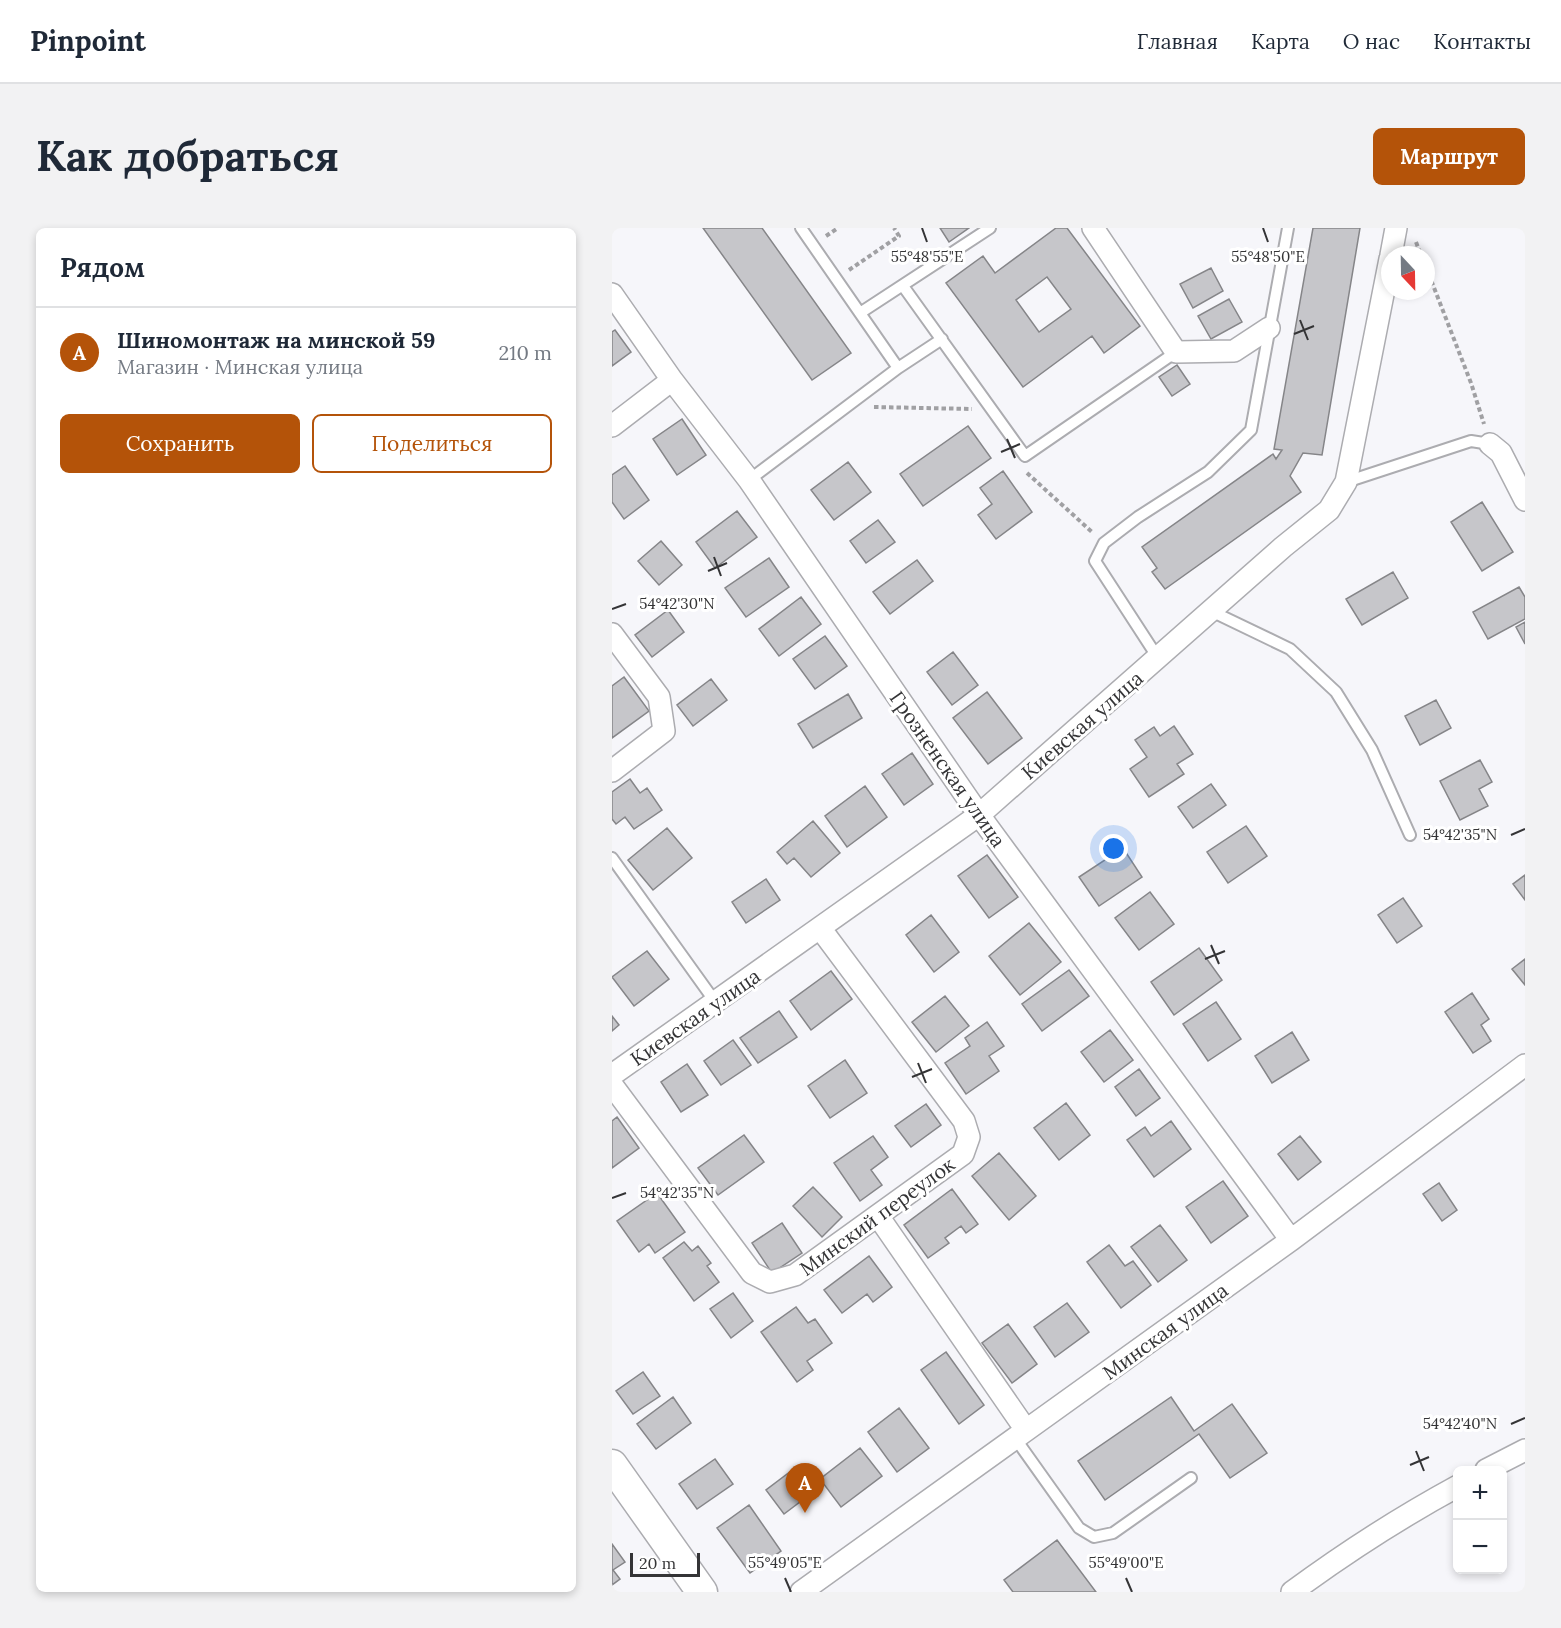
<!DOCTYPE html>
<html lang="ru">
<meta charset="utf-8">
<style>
:root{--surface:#fff;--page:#f2f2f3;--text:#1f2937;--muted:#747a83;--line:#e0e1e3;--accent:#b45309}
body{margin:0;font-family:Lora,serif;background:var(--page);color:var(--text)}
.controls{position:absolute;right:18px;bottom:18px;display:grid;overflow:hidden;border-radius:9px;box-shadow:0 3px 9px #0003}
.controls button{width:54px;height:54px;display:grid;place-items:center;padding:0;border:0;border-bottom:2px solid var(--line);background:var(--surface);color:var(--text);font:30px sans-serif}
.compass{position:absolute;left:769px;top:18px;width:54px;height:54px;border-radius:50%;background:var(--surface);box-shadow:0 3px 9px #0003;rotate:158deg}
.scale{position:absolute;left:18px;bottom:15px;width:70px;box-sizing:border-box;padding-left:6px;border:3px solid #343436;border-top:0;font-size:16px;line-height:21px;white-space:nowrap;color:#343436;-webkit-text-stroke:4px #fff;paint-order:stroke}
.you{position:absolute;left:502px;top:621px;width:21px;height:21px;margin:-15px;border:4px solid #fff;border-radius:50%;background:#1a73e8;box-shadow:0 0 0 9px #1a73e833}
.badge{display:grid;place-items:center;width:39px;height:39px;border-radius:50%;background:var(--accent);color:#fff;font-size:20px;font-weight:700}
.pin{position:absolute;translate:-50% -50px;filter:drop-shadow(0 2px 3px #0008)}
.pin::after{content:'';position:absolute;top:32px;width:21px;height:18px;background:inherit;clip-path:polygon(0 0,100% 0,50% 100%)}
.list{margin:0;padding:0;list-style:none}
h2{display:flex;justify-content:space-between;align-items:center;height:78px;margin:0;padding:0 24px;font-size:26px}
h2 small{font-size:20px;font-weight:400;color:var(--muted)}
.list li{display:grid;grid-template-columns:39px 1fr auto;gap:18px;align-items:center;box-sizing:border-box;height:90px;padding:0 24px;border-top:2px solid var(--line)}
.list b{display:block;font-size:22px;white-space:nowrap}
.list p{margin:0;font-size:20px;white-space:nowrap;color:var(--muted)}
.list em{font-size:20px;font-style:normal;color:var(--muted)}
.actions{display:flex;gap:12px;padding:18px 24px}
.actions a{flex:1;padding:14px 0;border:2px solid var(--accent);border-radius:9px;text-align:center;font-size:21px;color:var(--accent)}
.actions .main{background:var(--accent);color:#fff}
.map{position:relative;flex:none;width:913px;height:1364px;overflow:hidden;border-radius:9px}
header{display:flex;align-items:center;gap:36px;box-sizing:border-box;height:84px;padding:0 30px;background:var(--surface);border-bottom:2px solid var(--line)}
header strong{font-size:28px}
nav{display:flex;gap:33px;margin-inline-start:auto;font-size:21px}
.intro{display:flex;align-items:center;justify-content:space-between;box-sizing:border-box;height:144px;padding:0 36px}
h1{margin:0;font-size:42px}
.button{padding:15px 27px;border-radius:9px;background:var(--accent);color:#fff;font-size:21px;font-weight:700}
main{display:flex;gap:36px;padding:0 36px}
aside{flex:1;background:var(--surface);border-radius:9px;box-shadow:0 3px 9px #0003}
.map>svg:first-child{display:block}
.building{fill:#c6c6ca;stroke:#858588;stroke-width:1.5;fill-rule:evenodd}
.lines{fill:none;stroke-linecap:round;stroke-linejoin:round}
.lane-casing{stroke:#acacb0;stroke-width:14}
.street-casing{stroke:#acacb0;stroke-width:24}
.secondary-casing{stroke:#acacb0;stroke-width:33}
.path{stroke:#a0a0a3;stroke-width:4;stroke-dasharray:4.5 3;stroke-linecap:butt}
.lane{stroke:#fff;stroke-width:10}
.street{stroke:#fff;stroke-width:21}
.secondary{stroke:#fff;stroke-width:30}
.ticks{fill:none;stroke:#343436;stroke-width:2}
.labels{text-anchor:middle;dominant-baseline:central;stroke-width:6;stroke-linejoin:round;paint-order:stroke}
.street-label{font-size:20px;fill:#343436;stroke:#fff}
.ticks-label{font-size:15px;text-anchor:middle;fill:#343436;stroke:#fff;stroke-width:6;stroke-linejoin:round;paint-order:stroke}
</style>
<header>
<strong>Pinpoint</strong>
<nav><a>Главная</a><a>Карта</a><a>О нас</a><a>Контакты</a></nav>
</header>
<div class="intro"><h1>Как добраться</h1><a class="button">Маршрут</a></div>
<main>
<aside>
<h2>Рядом<small></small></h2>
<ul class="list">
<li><span class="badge">A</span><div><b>Шиномонтаж на минской 59</b><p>Магазин · Минская улица</p></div><em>210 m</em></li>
</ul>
<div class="actions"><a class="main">Сохранить</a><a>Поделиться</a></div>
</aside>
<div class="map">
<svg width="913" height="1364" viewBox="0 0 913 1364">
<rect width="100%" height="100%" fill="#f6f6fa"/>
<path class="building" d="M91 0H150L239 125 200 152Z
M328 0H357L337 14Z
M444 0H455L528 98 492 125 480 108 411 159 334 55 371 28 383 45ZM435 49 459 81 427 104 404 72Z
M701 0H748L710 227 691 225 678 248 689 264 553 361 540 344 545 340 530 319 661 226 664 231 670 222 662 221Z
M599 40 611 63 581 80 568 56Z
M617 71 630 94 599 111 586 88Z
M3 102 19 124 0 138V104Z
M565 137 578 156 560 168 547 149Z
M70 191 94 227 65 247 41 211Z
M356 198 379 230 311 278 288 246Z
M236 234 259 264 222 292 199 262Z
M13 238 37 272 12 291 0 274V247Z
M391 243 420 284 384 311 366 287 380 276 368 260Z
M870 274 901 324 870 343 839 294Z
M125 283 145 309 103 340 84 314Z
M266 292 283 314 254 335 238 313Z
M49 313 70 337 47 357 26 333Z
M157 330 177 359 134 389 113 360Z
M305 332 321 353 278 386 261 364Z
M781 344 796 370 750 397 734 371Z
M907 359 913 369V391L876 411 861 384Z
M189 369 209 396 167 428 147 401Z
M56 382 72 404 40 429 23 407Z
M913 394V416L904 399Z
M213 408 235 438 203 461 181 431Z
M341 424 366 457 340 477 315 444Z
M12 449 37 483 0 510V458Z
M99 451 115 472 81 498 65 477Z
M375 464 410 510 376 536 341 490Z
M236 466 250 490 201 520 186 496Z
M824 472 839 500 808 517 793 488Z
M562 498 581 526 565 536 572 546 537 569 518 541 535 529 523 512 542 499 548 508Z
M300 525 321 556 292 577 270 546Z
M868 532 880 554 867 561 876 578 848 592 828 553Z
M18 551 28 565 35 560 50 582 22 601 13 589 4 596 0 591V564Z
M599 556 614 577 581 600 566 579Z
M253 558 275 589 235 619 213 588Z
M201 593 228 625 199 649 182 630 175 636 165 624Z
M634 598 655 628 616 655 595 624Z
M55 600 80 630 41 662 16 632Z
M511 620 530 649 487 678 467 649Z
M375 627 406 669 377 690 346 648Z
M913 647V672L901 656Z
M154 651 168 672 134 695 120 674Z
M538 664 562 696 527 722 503 690Z
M791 670 810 698 785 715 766 687Z
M319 687 347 724 322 744 294 707Z
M417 695 449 734 408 767 377 728Z
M587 720 610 752 562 787 539 754Z
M35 723 57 751 22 778 0 749Z
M913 731V757L900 741Z
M457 742 477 768 430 803 410 776Z
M219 743 240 771 199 802 178 773Z
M860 765 877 791 869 797 879 813 861 825 833 784Z
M333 768 357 798 324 824 300 794Z
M604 774 629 811 596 833 571 796Z
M167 783 185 809 146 835 128 810Z
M0 788 7 797 0 803Z
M375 794 392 818 377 828 387 843 354 866 333 835 358 818 353 810Z
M498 802 521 832 492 854 469 824Z
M680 804 697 832 660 855 643 828Z
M121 812 139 837 109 857 92 833Z
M233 832 255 865 218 890 196 858Z
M75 836 96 867 69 884 49 854Z
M527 841 548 870 524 888 503 859Z
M454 875 478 907 447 932 422 900Z
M314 876 329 897 299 919 283 898Z
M5 889 27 920 0 940V893Z
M559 893 579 921 542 949 515 912 533 899 539 908Z
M132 907 152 934 106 967 86 940Z
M261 908 276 929 259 942 270 957 248 973 222 935Z
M688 908 709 934 686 952 666 926Z
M387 925 424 968 397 992 360 948Z
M611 953 636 988 599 1015 574 979Z
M827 955 845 982 830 993 811 966Z
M201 959 230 989 210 1009 181 978Z
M340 961 366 996 354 1005 349 998 333 1010 337 1015 316 1030 292 997Z
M45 965 73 1004 43 1025 37 1016 27 1024 5 993Z
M170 995 190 1025 160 1045 140 1015Z
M548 997 575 1032 546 1054 519 1019Z
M72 1014 80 1023 86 1018 99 1035 95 1038 107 1054 82 1073 51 1030Z
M497 1017 513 1038 521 1033 539 1057 509 1080 475 1034Z
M257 1028 280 1059 261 1074 255 1066 230 1085 212 1062Z
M121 1065 141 1093 119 1110 98 1081Z
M455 1075 477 1104 443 1129 422 1099Z
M184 1079 196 1095 203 1091 220 1115 195 1133 201 1142 185 1154 149 1104Z
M396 1096 425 1136 400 1155 370 1115Z
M334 1124 372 1177 347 1196 309 1142Z
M31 1144 48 1168 21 1186 4 1163Z
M61 1169 79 1195 44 1221 25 1196Z
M559 1169 582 1203 620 1176 655 1225 618 1250 587 1206 493 1272 466 1233Z
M287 1180 317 1220 285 1244 256 1204Z
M248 1220 270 1248 229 1279 208 1251Z
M103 1231 121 1256 85 1281 67 1256Z
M183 1240 201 1264 172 1286 154 1262Z
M137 1277 169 1323 138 1345 105 1300Z
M445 1312 484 1364H401L392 1352Z
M0 1316 13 1334 1 1342 8 1351 0 1357Z"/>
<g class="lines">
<defs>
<path id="lane" d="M189 0 286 140
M291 58 413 228 564 124
M248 85 378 0
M137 252 286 140 330 111
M734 254 859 213 878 216
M599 383 678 421 724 464 760 522 798 607
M546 430 483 333 492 315 526 289 596 244 639 202 676 0
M0 630 104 775
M403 1210 467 1300 482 1309 501 1305 579 1250"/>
<path id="street" d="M481 0 564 124 622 123 657 100
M779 27 784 0
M0 66 60 152 137 252 367 587 679 1012
M0 198 60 152
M878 216 889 225 913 272
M0 406 47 469 52 503 0 543
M0 847 367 587 671 319 717 282 734 254 778 31
M0 857 140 1045 158 1054 183 1047 351 926 357 909 352 893 208 700
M266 988 414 1202
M874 1242 913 1222
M189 1364 679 1012 913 837
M680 1364C733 1325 787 1290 846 1258"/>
<path id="secondary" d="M0 1237 90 1364"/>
</defs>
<use href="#lane" class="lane-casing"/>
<use href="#street" class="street-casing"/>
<use href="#secondary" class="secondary-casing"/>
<path class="path" d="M214 8 226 0
M804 14 809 27
M814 39 859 155 872 196
M237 42 287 8 282 0
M262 179 360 181
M415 245 480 304"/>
<use href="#lane" class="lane"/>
<use href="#street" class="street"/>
<use href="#secondary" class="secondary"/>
</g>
<path class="ticks" d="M310 0 315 14M651 0 656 14M688 92 696 112M682 106 702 98M395 211 403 230M389 224 408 216M102 329 109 348M96 343 115 335M0 381 14 376M899 607 913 601M599 717 607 736M593 731 613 723M306 835 314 855M300 849 320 841M0 970 14 965M899 1196 913 1190M804 1223 812 1243M798 1237 817 1229M173 1350 179 1364M514 1350 520 1364"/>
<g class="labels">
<g class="street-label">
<text transform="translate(470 497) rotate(-41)">Киевская улица</text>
<text transform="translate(336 541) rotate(55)">Грозненская улица</text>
<text transform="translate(83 789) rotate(-35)">Киевская улица</text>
<text transform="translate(265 988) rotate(-36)">Минский переулок</text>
<text transform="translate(553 1103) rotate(-36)">Минская улица</text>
</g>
</g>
<g class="ticks-label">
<text x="315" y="34">55°48'55"E</text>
<text x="656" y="34">55°48'50"E</text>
<text x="65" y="381">54°42'30"N</text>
<text x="848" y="612">54°42'35"N</text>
<text x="65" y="970">54°42'35"N</text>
<text x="848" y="1201">54°42'40"N</text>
<text x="173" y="1340">55°49'05"E</text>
<text x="514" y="1340">55°49'00"E</text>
</g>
</svg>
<div class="controls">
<button>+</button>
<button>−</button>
</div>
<svg class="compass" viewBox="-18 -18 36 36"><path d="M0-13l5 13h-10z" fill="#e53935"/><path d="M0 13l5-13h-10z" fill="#747a83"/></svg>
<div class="scale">20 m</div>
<div class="you"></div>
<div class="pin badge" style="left:193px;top:1285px">A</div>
</div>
</main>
